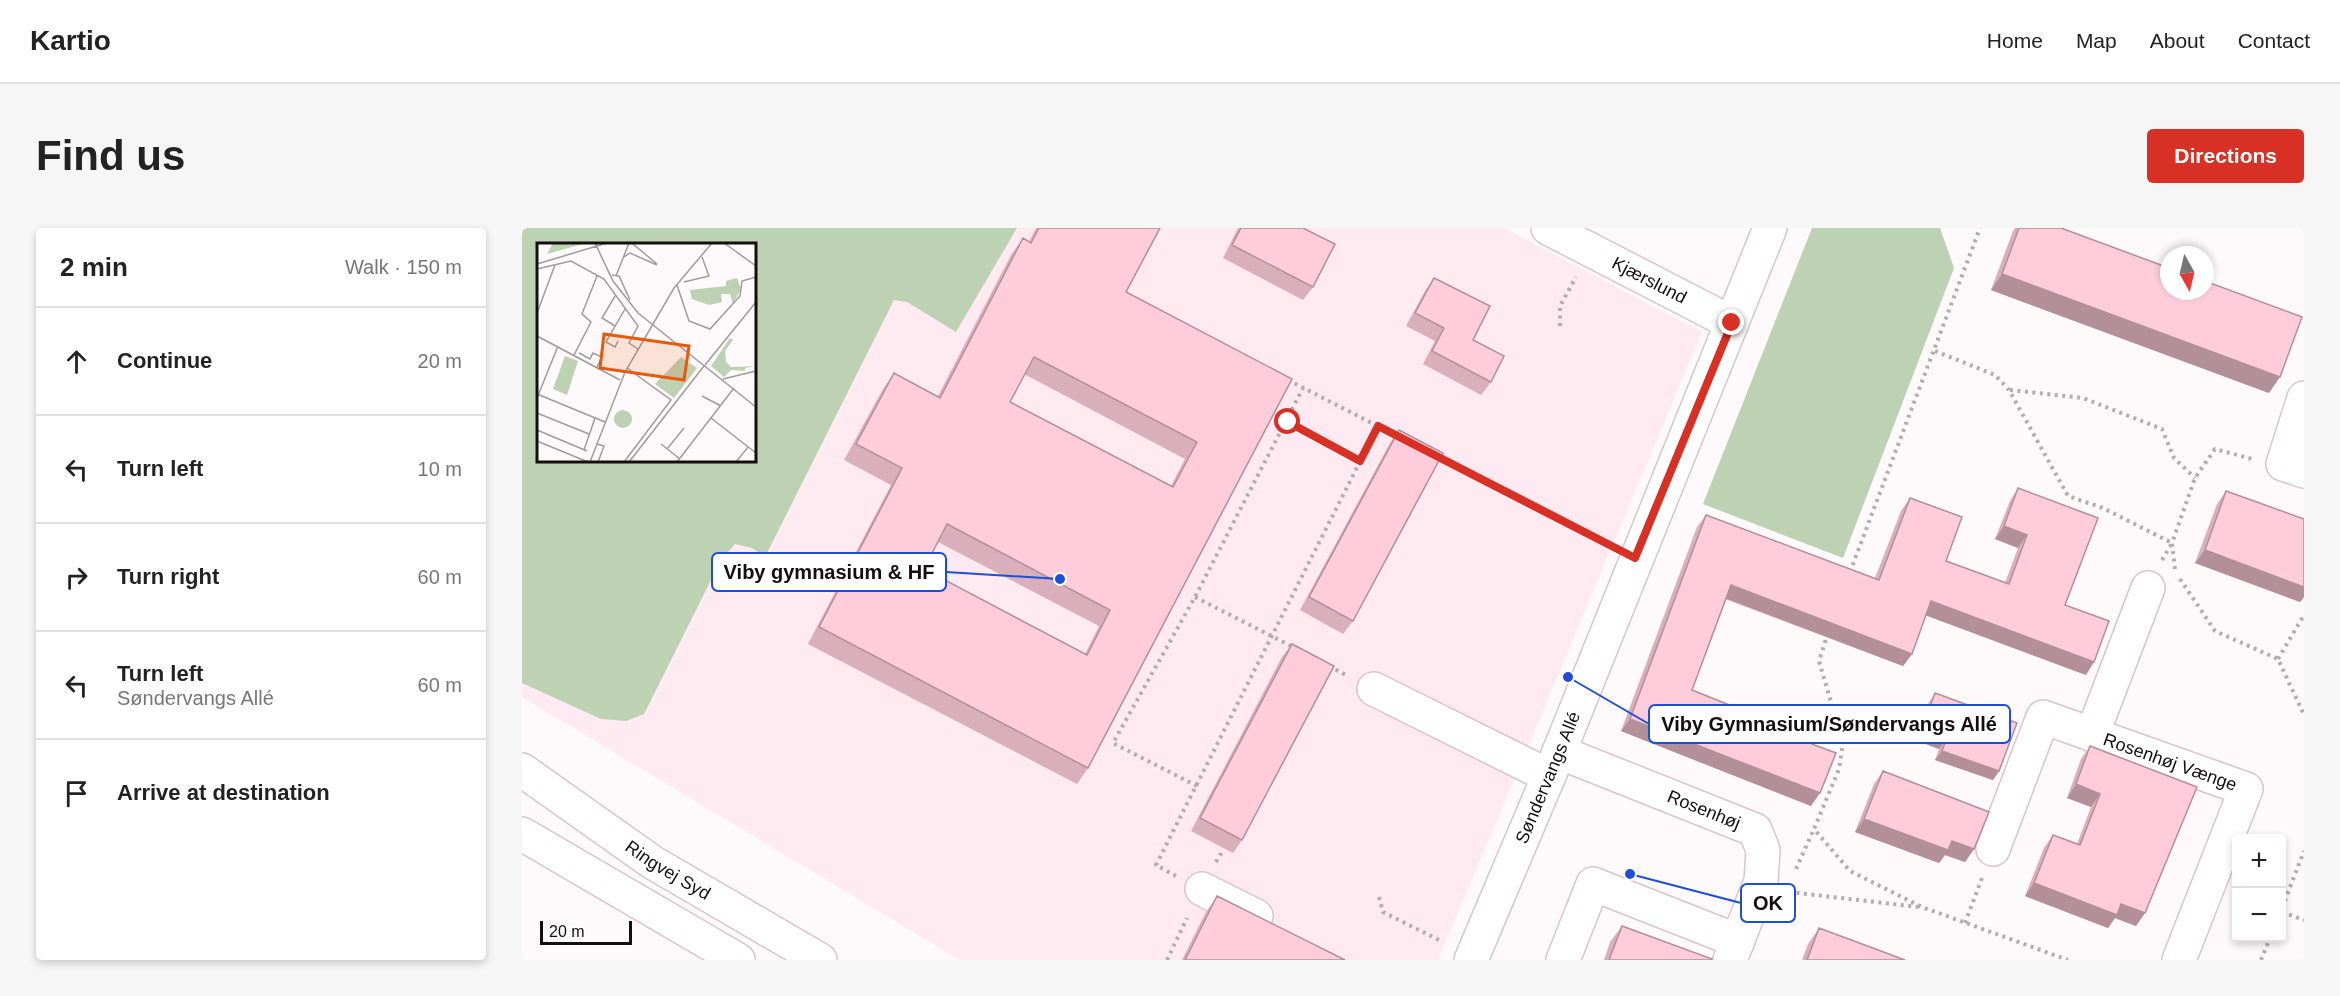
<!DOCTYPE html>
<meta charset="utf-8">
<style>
:root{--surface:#fff;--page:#f6f6f6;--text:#222;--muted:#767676;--line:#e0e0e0;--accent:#d93025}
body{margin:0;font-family:Helvetica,sans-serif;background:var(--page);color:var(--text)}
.controls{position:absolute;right:18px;bottom:18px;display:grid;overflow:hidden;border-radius:6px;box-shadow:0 3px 9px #0003}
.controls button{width:54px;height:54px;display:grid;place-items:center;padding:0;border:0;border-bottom:2px solid var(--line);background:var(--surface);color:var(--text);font:30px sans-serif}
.compass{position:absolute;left:1638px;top:18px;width:54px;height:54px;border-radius:50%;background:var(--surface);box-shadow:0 3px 9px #0003;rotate:172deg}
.scale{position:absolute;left:18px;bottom:15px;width:92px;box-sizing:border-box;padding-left:6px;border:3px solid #150e10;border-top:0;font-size:16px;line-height:21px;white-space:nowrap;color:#150e10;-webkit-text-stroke:4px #fff;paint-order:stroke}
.stop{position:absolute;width:18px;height:18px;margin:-14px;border:4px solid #d93025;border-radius:50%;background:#fff}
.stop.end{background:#d93025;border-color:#fff;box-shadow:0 2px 6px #0008}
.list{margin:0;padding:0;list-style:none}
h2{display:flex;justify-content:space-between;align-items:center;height:78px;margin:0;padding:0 24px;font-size:26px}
h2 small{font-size:20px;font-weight:400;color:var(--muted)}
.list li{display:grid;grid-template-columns:39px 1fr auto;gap:18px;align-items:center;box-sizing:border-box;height:108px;padding:0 24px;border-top:2px solid var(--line)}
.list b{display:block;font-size:22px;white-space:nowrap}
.list p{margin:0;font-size:20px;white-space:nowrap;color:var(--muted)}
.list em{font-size:20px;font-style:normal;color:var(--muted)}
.icon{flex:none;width:33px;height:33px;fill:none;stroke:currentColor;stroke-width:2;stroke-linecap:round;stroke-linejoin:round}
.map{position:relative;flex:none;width:1782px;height:732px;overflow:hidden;border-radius:6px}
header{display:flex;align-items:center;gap:36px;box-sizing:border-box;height:84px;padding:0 30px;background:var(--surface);border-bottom:2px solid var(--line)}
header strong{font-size:28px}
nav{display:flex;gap:33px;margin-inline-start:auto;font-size:21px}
.intro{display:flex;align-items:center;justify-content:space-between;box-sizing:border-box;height:144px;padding:0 36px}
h1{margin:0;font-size:42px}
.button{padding:15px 27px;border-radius:6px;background:var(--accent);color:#fff;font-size:21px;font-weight:700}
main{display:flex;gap:36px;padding:0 36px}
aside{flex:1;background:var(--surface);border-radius:6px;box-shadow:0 3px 9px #0003}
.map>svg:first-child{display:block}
.built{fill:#feeaf0;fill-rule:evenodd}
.green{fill:#bdd1b3;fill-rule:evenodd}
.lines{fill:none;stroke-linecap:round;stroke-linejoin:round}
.minor-casing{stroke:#dbc5cb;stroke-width:36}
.major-casing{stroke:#dbc5cb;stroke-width:36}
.path{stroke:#b3adaf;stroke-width:4;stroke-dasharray:3 4.5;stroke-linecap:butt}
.minor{stroke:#fff;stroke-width:33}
.major{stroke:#fff;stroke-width:33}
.wall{fill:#daafbc;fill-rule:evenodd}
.shaded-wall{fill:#b28f99}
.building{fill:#feccdb;stroke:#b28f99;stroke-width:1.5;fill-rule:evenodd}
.route{stroke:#d93025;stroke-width:8}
.labels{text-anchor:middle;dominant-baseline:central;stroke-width:5;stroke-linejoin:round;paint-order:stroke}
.street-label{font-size:18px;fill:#150e10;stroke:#fff}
.inset-road{fill:none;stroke:#a19b9c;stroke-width:1.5}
.view{fill:#e8590c;fill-opacity:0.15;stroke:#e8590c;stroke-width:3}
.inset-edge{fill:none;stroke:#150e10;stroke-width:3}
.leader{fill:none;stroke:#1d4ed8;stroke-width:2}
.callout-dot{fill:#1d4ed8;stroke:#fff;stroke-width:2}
.callout{fill:#fff;stroke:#1d4ed8;stroke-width:2}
.callout-label{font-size:20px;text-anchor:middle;font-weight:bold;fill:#150e10}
</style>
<header>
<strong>Kartio</strong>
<nav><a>Home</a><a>Map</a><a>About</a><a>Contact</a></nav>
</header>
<div class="intro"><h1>Find us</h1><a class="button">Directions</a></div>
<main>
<aside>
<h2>2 min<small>Walk · 150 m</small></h2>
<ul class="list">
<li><svg class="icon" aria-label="ahead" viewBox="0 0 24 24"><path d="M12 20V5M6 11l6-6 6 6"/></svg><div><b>Continue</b></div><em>20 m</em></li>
<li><svg class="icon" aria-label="left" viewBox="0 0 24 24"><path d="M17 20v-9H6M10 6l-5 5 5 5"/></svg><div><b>Turn left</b></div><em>10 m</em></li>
<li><svg class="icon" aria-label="right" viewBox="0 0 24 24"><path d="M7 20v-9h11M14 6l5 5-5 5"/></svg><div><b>Turn right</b></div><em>60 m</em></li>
<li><svg class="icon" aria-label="left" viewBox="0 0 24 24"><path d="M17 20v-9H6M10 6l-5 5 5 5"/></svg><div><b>Turn left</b><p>Søndervangs Allé</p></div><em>60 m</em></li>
<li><svg class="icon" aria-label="arrive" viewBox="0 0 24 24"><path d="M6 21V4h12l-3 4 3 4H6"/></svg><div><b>Arrive at destination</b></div></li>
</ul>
</aside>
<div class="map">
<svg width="1782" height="732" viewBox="0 0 1782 732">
<rect width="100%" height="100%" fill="#fef9fa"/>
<path class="built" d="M0 0H982L1180 104 916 732H438L0 469ZM16 16H232V232H16Z"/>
<path class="green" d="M0 0H495L434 104 385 74 372 72 243 329 230 320 213 316 199 332 122 486 104 493 79 491 0 455ZM16 16H232V232H16Z
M1290 0H1418L1432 40 1321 330 1181 276Z"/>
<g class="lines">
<defs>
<g id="minor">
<path id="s1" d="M1026 0 1210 95"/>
<path d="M1782 170 1761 236 1782 243"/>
<path d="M852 461 1027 548"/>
<path d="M1570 507 1626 360"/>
<path id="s2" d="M1037 524 1233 602 1241 622 1239 653 1208 732"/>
<path id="s3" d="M1471 621 1521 489 1724 561 1657 732"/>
<path d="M680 661 734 688"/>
<path id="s4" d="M949 732 1037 524 1248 0"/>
<path d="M1041 732 1071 656 1216 713"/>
</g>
<g id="major">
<path id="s5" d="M0 542 130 634 298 732"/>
<path d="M0 606 216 732"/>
</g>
</defs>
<use href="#minor" class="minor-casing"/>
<use href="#major" class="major-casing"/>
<path class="path" d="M1038 98V78L1054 49
M1413 123 1473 147 1487 162 1546 268 1581 280 1650 315 1640 332
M766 152 877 209
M1488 162 1561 170 1640 201 1652 230 1673 250
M766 194 838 233
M916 229 1088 317
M1653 341 1650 315 1673 250 1693 221 1730 231
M1328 344 1458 0
M1658 351 1693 403 1756 431 1782 487
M673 369 771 419
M1306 405 1297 433 1321 515 1317 541 1292 601 1328 643 1400 679 1546 732
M1756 431 1782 387
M807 438 824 447
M675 558 591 515 673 369 781 160
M694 634 700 624
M1274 641 1292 601
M654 648 634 637 856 198
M1267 664 1397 679
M857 669 861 684 921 714
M1760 680 1782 623
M1760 684 1782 692
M1443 695 1460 650
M645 732 665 690
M1739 732 1748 710"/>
<use href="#minor" class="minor"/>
<use href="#major" class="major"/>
</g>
<path class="wall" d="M514 0H638L604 64 770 151 566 540 555 556 286 416 369 257 322 232 361 161 372 145 416 168 489 27 501 10 507 14ZM502 146 663 231 649 258 488 174ZM416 314 577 398 563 426 402 341Z
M716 0H781L791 59 781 72 701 30Z
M1493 0H1539L1747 165 1469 62 1491 3Z
M912 50 951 112 969 154 959 167 901 136 913 113 884 98 903 63Z
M877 202 831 393 821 406 778 382 868 215Z
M1496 260 1543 377 1564 447 1404 387 1390 426 1381 438 1203 371 1170 462 1290 516 1289 578 1099 503 1175 299 1184 287 1353 350 1379 283 1388 270 1424 333 1483 355 1496 320 1473 311 1488 273Z
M1704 263 1782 291V369L1778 374 1673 335 1695 276Z
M770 416 720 612 711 625 669 603 760 429Z
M1413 465 1477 543 1471 552 1413 532 1417 521 1393 512 1407 474Z
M1568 518 1623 685 1614 698 1593 690 1586 700 1503 668 1522 620 1531 607 1555 616 1569 579 1545 570 1559 531Z
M1361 543 1452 621 1443 634 1423 627 1417 635 1333 604 1352 556Z
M695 668 823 732H660L684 684Z
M1100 698 1189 732H1082L1088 714Z
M1297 700 1383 732H1280L1286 716Z"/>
<path class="shaded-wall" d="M1480 46 1758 149 1747 165 1469 62Z
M1482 298 1505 307 1496 320 1473 311Z
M1683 322 1782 359V369L1778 374 1673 335Z
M1209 357 1390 426 1381 438 1200 369Z
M1409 373 1572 434 1564 447 1400 386Z
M1108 491 1298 565 1289 578 1099 503Z
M1399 503 1424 512 1417 521 1393 512Z
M1420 523 1477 543 1471 552 1413 532Z
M1554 556 1578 566 1569 579 1545 570Z
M1342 591 1430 613 1452 621 1443 634 1423 627 1417 635 1333 604Z
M1512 655 1599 676 1623 685 1614 698 1593 690 1586 700 1503 668Z"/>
<path class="building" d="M517 0H638L604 64 770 151 566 540 297 399 380 240 334 216 372 145 418 170 501 10 509 15ZM512 129 675 214 651 259 488 174ZM425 296 588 382 565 427 402 341Z
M719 0H781L813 16 791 59 710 17Z
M1497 0H1539L1647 40V63H1683V53L1780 89 1758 149 1480 46Z
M912 50 968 78 951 112 982 128 969 154 910 123 922 100 893 85Z
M877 202 921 225 831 393 787 369Z
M1496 260 1576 290 1543 377 1587 393 1572 434 1409 373 1390 426 1209 357 1170 462 1292 511 1290 516 1314 525 1298 565 1108 491 1184 287 1357 352 1388 270 1440 289 1424 333 1487 356 1505 307 1482 298Z
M1704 263 1782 291V359L1683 322Z
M770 416 812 438 720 612 678 590Z
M1413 465 1495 495 1477 543 1420 523 1424 512 1399 503Z
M1568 518 1675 559 1623 685 1599 676 1595 687 1512 655 1531 607 1558 617 1578 566 1554 556Z
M1361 543 1467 584 1452 621 1430 613 1426 622 1342 591Z
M695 668 823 732H663Z
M1100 698 1190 731 1189 732H1087Z
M1297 700 1383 732H1285Z"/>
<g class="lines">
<path class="route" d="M766 194 838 233 856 198 1113 330 1210 95"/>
</g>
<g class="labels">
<g class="street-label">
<text stroke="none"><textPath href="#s1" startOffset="114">Kjærslund</textPath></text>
<text stroke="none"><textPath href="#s3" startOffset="276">Rosenhøj Vænge</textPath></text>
<text stroke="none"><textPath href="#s4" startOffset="198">Søndervangs Allé</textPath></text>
<text stroke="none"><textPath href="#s2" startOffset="156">Rosenhøj</textPath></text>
<text stroke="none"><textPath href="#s5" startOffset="177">Ringvej Syd</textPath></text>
</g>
</g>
<g transform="translate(15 15)">
<rect width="219" height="219" fill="#fef9fa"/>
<path d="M16 0H49L10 11ZM200 35 204 46 196 61 193 51H184L185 59 172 62 155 56 153 47 189 43V38ZM193 95 196 97 188 108 189 119 194 124 219 123 208 125V128L194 127 187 134 174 123ZM28 113 41 118 30 152 16 146ZM144 114 160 125 137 155 118 141ZM77 176a9 9 0 1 1 18 0a9 9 0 1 1-18 0Z" fill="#bdd1b3"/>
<path class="inset-road" d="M58 0 76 38 101 70 219 164M187 0 219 23M96 1 120 21M87 14 93 10 120 22M0 21 70 0M0 26 34 18 67 36 101 83 92 100 101 106M75 32 82 33 93 57M79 33 92 0M147 39 172 33 165 14M140 42 152 78 173 86 203 53 205 38 219 34M78 53 65 75 78 83M0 70 18 22M0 93 83 137M81 98 78 104 69 99 88 66M42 110 53 116 56 110 65 114 60 124M37 112 54 79 45 71 60 33M168 122 219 59M186 136 219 128M0 151 68 179M165 153 184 163M0 155 21 103M0 170 52 191M174 175 219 210M0 187 50 208M0 198 51 219M60 201 67 203 61 219M124 201 143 216M130 206 147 185M47 207 58 175M53 219 88 129 137 45 175 0M87 219 134 157 90 125M92 219 167 123M140 219 197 145M199 219 211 204"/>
<path class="view" d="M67 91 152 103 147 137 63 125Z"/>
<rect width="219" height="219" class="inset-edge"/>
</g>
<path class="leader" d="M538 351L424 344M1046 449L1127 496M1108 646L1219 675"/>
<g class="callout-dot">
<circle cx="538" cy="351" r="6"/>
<circle cx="1046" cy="449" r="6"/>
<circle cx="1108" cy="646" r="6"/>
</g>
<g class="callout">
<rect x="190" y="325" width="234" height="38" rx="6"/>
<rect x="1127" y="477" width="361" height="38" rx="6"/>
<rect x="1219" y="656" width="54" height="38" rx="6"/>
</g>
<g class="callout-label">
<text x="307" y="351">Viby gymnasium &amp; HF</text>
<text x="1307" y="503">Viby Gymnasium/Søndervangs Allé</text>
<text x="1246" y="682">OK</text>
</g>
</svg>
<div class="controls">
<button>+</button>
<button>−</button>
</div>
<svg class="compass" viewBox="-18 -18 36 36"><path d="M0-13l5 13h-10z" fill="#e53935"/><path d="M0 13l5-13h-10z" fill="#767676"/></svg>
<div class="scale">20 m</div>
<div class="stop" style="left:766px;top:194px"></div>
<div class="stop end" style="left:1210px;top:95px"></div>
</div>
</main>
